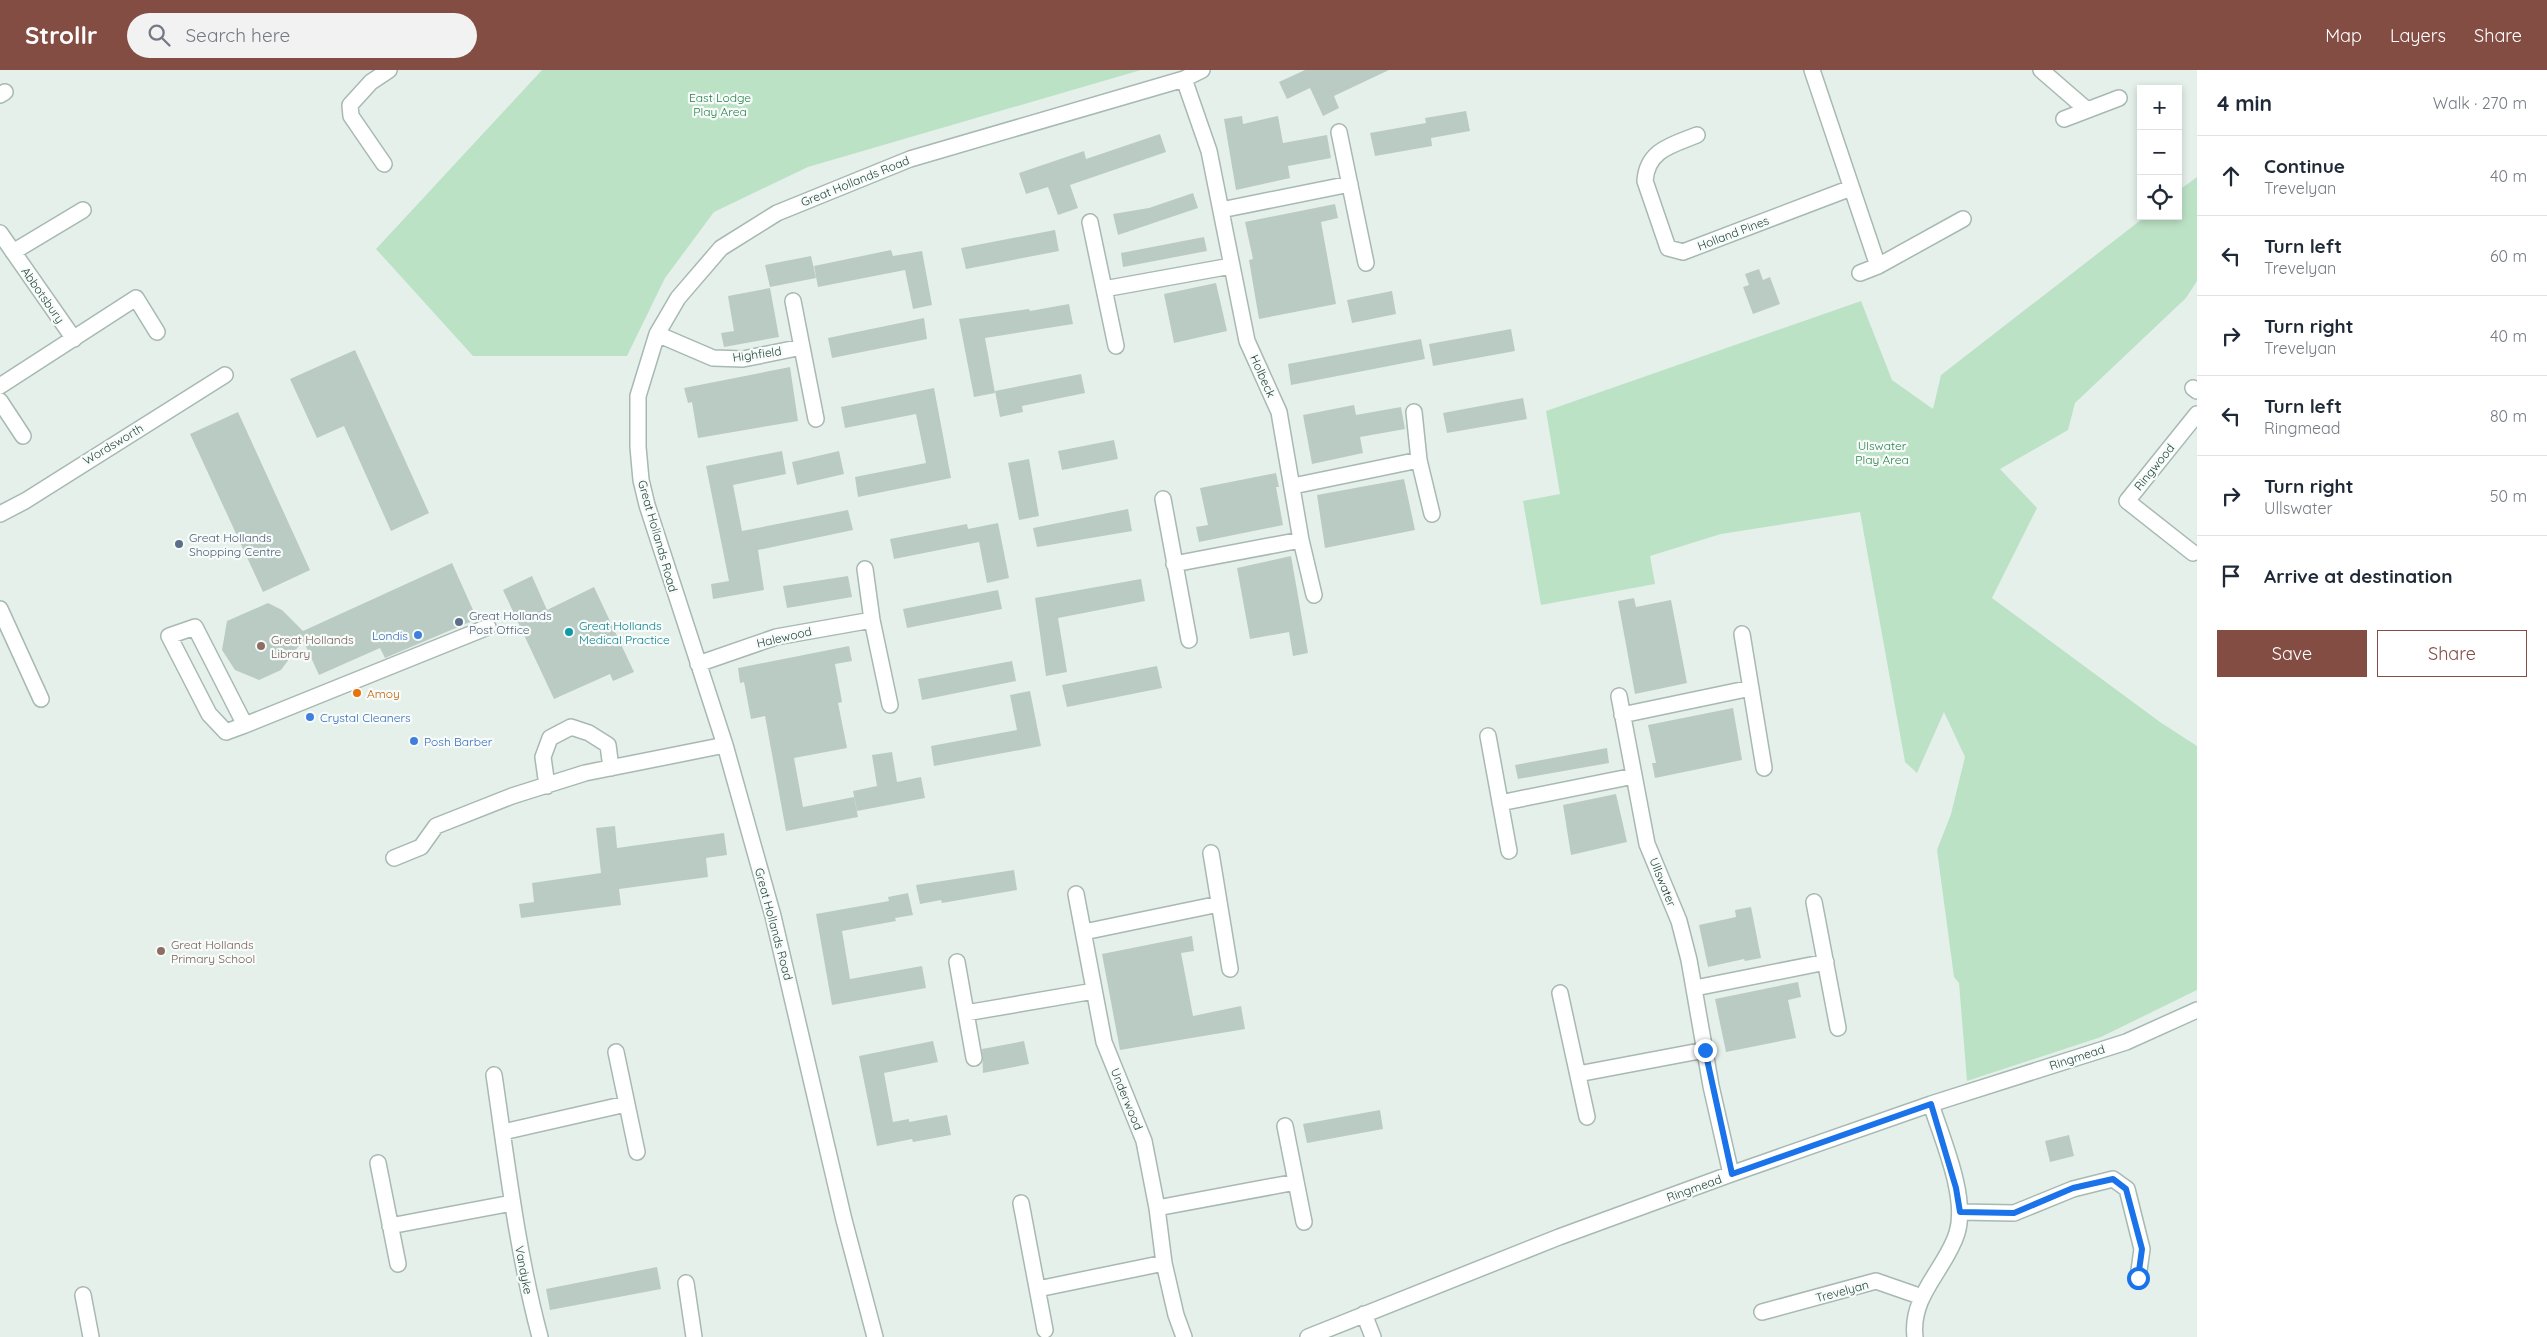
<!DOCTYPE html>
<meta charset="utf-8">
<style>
:root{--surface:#fff;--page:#f2f2f3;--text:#1f2937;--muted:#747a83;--line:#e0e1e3;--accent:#844d44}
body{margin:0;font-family:Quicksand,sans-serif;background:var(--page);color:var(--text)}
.controls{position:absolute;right:15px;top:15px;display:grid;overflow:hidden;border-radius:0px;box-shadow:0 2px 8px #0003}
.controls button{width:45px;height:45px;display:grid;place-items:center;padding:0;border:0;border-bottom:1px solid var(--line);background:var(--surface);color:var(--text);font:25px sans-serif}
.stop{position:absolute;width:15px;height:15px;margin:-11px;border:4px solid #1a73e8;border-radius:50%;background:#fff}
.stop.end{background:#1a73e8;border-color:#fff;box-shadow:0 1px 5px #0008}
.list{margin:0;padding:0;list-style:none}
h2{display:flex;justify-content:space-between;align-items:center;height:65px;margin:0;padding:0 20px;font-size:21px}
h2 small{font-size:16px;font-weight:400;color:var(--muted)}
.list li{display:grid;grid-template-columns:32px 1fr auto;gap:15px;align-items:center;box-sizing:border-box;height:80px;padding:0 20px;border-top:1px solid var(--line)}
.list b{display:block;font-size:19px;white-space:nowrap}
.list p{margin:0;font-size:16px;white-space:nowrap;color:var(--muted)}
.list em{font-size:16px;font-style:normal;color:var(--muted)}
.actions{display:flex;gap:10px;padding:15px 20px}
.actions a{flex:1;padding:11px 0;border:1px solid var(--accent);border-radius:0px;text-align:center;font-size:18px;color:var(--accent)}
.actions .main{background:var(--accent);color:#fff}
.icon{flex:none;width:28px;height:28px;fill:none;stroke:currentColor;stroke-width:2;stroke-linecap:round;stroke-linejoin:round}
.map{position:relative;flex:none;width:2197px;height:1267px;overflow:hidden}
header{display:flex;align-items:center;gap:30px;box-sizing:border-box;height:70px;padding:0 25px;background:var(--accent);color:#fff}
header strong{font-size:24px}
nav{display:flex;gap:28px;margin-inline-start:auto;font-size:18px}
.search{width:350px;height:45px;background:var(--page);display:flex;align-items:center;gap:12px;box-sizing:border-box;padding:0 18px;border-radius:28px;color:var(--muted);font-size:19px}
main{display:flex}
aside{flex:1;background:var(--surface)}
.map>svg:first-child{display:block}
.green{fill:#bce2c6}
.building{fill:#bacbc4}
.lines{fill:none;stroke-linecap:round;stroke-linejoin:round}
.minor-casing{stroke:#a7b9b2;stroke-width:18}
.minor{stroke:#fff;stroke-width:15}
.route{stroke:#1a73e8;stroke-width:6}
.service-dot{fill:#5c6f8a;stroke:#f7fbf9;stroke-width:2}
.culture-dot{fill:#0f9aa8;stroke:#f7fbf9;stroke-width:2}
.shop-dot{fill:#3f7fe0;stroke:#f7fbf9;stroke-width:2}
.education-dot{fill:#8d6e63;stroke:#f7fbf9;stroke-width:2}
.food-dot{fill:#e8710a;stroke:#f7fbf9;stroke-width:2}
.labels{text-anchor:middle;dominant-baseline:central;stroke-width:4.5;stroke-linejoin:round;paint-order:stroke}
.park-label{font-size:12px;fill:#277f47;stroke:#f7fbf9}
.street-label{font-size:12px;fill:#22443a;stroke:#f7fbf9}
.service-label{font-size:12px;fill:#4e5e75;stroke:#f7fbf9;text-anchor:start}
.culture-label{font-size:12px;fill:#0d838f;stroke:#f7fbf9;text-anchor:start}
.shop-label{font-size:12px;fill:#366cbe;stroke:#f7fbf9;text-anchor:start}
.education-label{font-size:12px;fill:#785e54;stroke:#f7fbf9;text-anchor:start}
.food-label{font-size:12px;fill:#c56008;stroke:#f7fbf9;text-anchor:start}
</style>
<header>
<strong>Strollr</strong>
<div class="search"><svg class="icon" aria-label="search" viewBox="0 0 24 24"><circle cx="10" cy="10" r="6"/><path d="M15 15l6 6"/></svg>Search here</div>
<nav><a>Map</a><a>Layers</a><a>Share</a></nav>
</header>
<main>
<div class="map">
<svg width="2197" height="1267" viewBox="0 0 2197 1267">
<rect width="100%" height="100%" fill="#e5f0eb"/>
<path class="green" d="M542 0H1141L808 97 714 142 665 208 627 286H473L376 179Z
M2197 107V211L2186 228 2075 333 2068 360 2000 399 2037 438 1992 528 2160 652 2197 676V920L2101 967 1967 1011 1959 913 1954 907 1937 780 1951 744 1965 687 1944 642 1917 703 1905 692 1860 442 1721 464 1650 486 1655 514 1541 535 1523 431 1560 424 1546 341 1861 231 1892 310 1933 339 1941 305 2146 146H2178V121Z"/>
<path class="building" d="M1305 0H1389L1334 26 1339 38 1323 46 1310 18 1287 29 1279 12Z
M1466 41 1470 61 1431 68 1432 76 1375 86 1370 63 1426 53 1425 48Z
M1242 46 1243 54 1278 46 1283 73 1327 65 1331 88 1288 96 1290 108 1236 120 1224 49Z
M1160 64 1166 82 1070 115 1078 138 1058 145 1048 117 1026 124 1019 103 1084 81 1086 89Z
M1193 123 1198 138 1118 165 1113 144 1149 138Z
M1335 134 1338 148 1321 152 1336 234 1259 249 1249 190 1253 189 1245 152Z
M1055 160 1059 181 966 199 961 178Z
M1204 167 1207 181 1123 197 1121 183Z
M891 180 893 186 922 181 932 235 913 239 905 200 818 217 814 196Z
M811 186 816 208 770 217 765 195Z
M1759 199 1763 210 1770 207 1780 234 1753 244 1743 217 1749 215 1745 204Z
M1216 213 1227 261 1174 273 1164 224Z
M770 218 779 267 724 277 721 263 734 261 728 226Z
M1392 221 1396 244 1352 253 1347 230Z
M1069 234 1073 254 985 268 995 323 974 327 959 249 1029 239 1030 241Z
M924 248 927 269 832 288 828 268Z
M1511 259 1515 281 1433 296 1429 274Z
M1421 269 1425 289 1291 315 1288 294Z
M355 280 429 443 391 461 344 356 317 368 290 309Z
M790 297 798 351 698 368 692 332 688 333 684 318Z
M1081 304 1085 323 1022 336 1023 342 1000 347 995 321Z
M934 318 951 408 858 427 855 407 926 393 916 344 845 358 841 337Z
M1523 328 1527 349 1447 363 1443 343Z
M1354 335 1356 345 1401 337 1405 359 1360 367 1363 383 1312 394 1303 345Z
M238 342 310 500 263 522 190 364Z
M1114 370 1118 389 1062 400 1058 381Z
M782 381 786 404 733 415 742 461 848 440 853 460 758 480 764 520 713 529 711 514 729 511 706 396Z
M839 381 844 404 797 415 792 392Z
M1029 389 1039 446 1019 450 1008 393Z
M1276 403 1279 417H1276L1283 455 1199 472 1196 457 1208 455 1200 418Z
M1404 409 1415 460 1325 478 1317 425Z
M1128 439 1132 461 1037 477 1033 458Z
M998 453 1009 508 987 513 979 472 894 489 890 469 967 454 968 459Z
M1291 486 1308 583 1293 586 1289 562 1250 569 1237 498Z
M452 493 477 549 385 588 380 578 319 605 303 570 281 600 259 610 235 600 222 580 227 551 268 533 282 540 303 561Z
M532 506 547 540 594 517 634 602 613 611 610 604 554 629 503 520Z
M848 506 852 527 787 538 783 516Z
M1141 509 1145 531 1058 548 1067 602 1046 606 1035 528Z
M998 520 1002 539 907 558 903 539Z
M1634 528 1636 537 1671 530 1687 613 1635 624 1618 531Z
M849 576 852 591 835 594 842 632 838 633 847 678 794 688 803 737 854 727 858 747 786 761 765 646 751 649 744 612 740 613 738 598Z
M1012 591 1016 611 922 630 918 609Z
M1157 596 1162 618 1067 637 1062 615Z
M1030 621 1041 676 934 696 931 676 1017 660 1010 625Z
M1733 638 1742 690 1655 708 1652 693H1656L1648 655Z
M1607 678 1609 693 1518 709 1515 695Z
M892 682 897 712 921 707 925 728 857 741 853 721 877 716 872 685Z
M1616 724 1627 772 1571 785 1563 735Z
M615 756 617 778 724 763 727 785 706 788 708 807 619 819 621 835 521 848 519 834 534 832 532 813 601 803 596 758Z
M1014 800 1017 820 942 833 941 830 920 834 916 815Z
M908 823 913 845 895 848 896 851 842 861 850 909 922 896 926 918 832 935 816 844 889 831 888 827Z
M1751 837 1761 888 1745 891 1744 889 1708 897 1699 855 1736 847 1735 840Z
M1192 866 1194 881 1181 883 1193 946 1241 936 1245 959 1120 980 1102 884Z
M1798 912 1801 927 1788 930 1796 968 1726 982 1715 929Z
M933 971 938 992 884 1003 893 1052 909 1049V1052L947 1045 951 1065 913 1072 912 1069 877 1076 859 986Z
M1024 971 1029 994 983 1003 982 979Z
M1380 1040 1383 1059 1307 1073 1303 1054Z
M2069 1065 2074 1086 2050 1092 2045 1071Z
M657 1197 661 1219 550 1240 546 1219Z"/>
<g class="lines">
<defs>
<path id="minor" d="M1812 0 1878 196
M2041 0 2086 39
M1184 9 1209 81 1247 271 1279 342 1301 470 1314 525
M0 25 5 22
M2064 49 2119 28
M1339 62 1366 193
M1697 65C1672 75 1647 80 1645 111L1668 178 1683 182 1851 118
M384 94 351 46 350 35 371 12 389 0
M1221 140 1350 114
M1090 152 1116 276
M0 163 74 269
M13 182 83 140
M1860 203 1878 196 1963 149
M1104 219 1231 196
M793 231 816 349
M657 264 713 288 743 289 802 277
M0 316 136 228 157 262
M2193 318 2197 321
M0 331 23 366
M1414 342 1419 390 1432 444
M1293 416 1419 390
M1163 429 1189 570
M0 444 25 431 225 305
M2193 483 2127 431 2197 344
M1174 494 1301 470
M865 499 872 550 890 635
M0 539 41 629
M1742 564 1764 698
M698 594 776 567 872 550
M1619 626 1647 774 1679 851 1689 890 1711 1016 1731 1104
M1622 645 1751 618
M245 655 195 557 169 566 209 644 226 662 245 655 488 557
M1488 666 1509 781
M547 716 543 687 550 668 571 657 589 663 608 675 611 698
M1500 733 1634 706
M1211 783 1230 899
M394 788 421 777 436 756 512 726 585 703 725 675
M1076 824 1104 972 1144 1071 1157 1138 1164 1193 1176 1245 1184 1267
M1814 832 1838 958
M1084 862 1219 834
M957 892 974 988
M1695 918 1826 892
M1560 923 1587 1047
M966 943 1094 921
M616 982 637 1082
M1578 1004 1705 980
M494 1005C507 1093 517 1181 540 1267
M1285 1056 1304 1152
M503 1062 626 1034
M378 1093 398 1194
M1021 1133 1045 1260
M1157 1138 1296 1112
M1960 1142 2014 1143 2073 1119 2113 1109 2127 1119 2142 1179 2138 1208
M390 1156 512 1133
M686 1213 694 1267
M1038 1219 1164 1193
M83 1225 91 1267
M1762 1242 1876 1211 1922 1227
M1364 1244 1373 1267
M875 1267 844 1150 773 846 725 675 647 435 641 410 638 377V326L657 264 678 228 721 178 777 143 910 89 1184 9 1202 0
M1308 1267 1559 1167 1731 1104 1931 1034 2126 972 2197 940
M1915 1267C1910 1225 1946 1199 1957 1163 1968 1127 1942 1069 1931 1034"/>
</defs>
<use href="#minor" class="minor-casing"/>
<use href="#minor" class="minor"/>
</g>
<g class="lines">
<path class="route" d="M1705 980 1732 1104 1931 1034 1956 1118 1960 1142 2014 1143 2073 1118 2113 1109 2126 1119 2142 1179 2138 1208"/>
</g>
<g class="service-dot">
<circle cx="179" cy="474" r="5"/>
<circle cx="459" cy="552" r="5"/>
</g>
<circle class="culture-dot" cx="569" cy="562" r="5"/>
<g class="shop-dot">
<circle cx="418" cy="565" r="5"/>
<circle cx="310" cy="647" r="5"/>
<circle cx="414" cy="671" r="5"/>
</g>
<g class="education-dot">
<circle cx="261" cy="576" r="5"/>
<circle cx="161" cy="881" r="5"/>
</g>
<circle class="food-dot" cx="357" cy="623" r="5"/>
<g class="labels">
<g class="park-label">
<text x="720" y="27">East Lodge<tspan x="720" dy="14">Play Area</tspan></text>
<text x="1882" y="375">Ulswater<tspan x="1882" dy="14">Play Area</tspan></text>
</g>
<g class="street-label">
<text transform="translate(855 111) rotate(-22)">Great Hollands Road</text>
<text transform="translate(1733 163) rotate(-21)">Holland Pines</text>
<text transform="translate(43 225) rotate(55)">Abbotsbury</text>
<text transform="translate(757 284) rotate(-8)">Highfield</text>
<text transform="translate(1263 306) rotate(66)">Holbeck</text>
<text transform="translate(113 374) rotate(-31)">Wordsworth</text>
<text transform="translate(2154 397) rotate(-51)">Ringwood</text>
<text transform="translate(658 466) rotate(74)">Great Hollands Road</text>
<text transform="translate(784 567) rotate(-13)">Halewood</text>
<text transform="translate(1663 812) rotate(68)">Ullswater</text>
<text transform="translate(774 854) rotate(75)">Great Hollands Road</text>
<text transform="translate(2077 987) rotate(-18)">Ringmead</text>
<text transform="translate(1127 1029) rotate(68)">Underwood</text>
<text transform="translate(1694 1118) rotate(-20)">Ringmead</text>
<text transform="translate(524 1200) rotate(79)">Vandyke</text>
<text transform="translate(1842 1221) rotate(-15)">Trevelyan</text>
</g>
<g class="service-label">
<text x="189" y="467">Great Hollands<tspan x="189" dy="14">Shopping Centre</tspan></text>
<text x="469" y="545">Great Hollands<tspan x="469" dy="14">Post Office</tspan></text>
</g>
<g class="culture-label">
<text x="579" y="555">Great Hollands<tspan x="579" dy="14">Medical Practice</tspan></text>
</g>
<g class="shop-label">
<text x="408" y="565" text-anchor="end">Londis</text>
<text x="320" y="647">Crystal Cleaners</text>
<text x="424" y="671">Posh Barber</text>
</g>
<g class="education-label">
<text x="271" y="569">Great Hollands<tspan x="271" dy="14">Library</tspan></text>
<text x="171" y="874">Great Hollands<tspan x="171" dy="14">Primary School</tspan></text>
</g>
<g class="food-label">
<text x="367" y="623">Amoy</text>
</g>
</g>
</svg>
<div class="controls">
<button>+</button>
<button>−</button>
<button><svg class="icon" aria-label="locate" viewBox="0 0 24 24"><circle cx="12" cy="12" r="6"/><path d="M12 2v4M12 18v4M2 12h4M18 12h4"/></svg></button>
</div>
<div class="stop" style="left:2138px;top:1208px"></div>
<div class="stop end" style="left:1705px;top:980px"></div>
</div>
<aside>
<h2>4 min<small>Walk · 270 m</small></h2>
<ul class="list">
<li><svg class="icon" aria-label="ahead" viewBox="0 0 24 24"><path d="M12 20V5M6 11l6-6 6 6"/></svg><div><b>Continue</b><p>Trevelyan</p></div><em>40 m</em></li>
<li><svg class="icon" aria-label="left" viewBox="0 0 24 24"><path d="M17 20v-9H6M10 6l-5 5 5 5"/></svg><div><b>Turn left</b><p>Trevelyan</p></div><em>60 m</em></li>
<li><svg class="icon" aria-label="right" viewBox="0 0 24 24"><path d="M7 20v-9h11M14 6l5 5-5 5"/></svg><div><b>Turn right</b><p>Trevelyan</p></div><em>40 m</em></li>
<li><svg class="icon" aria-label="left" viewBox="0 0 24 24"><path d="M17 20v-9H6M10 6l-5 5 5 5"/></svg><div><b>Turn left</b><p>Ringmead</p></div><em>80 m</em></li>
<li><svg class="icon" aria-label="right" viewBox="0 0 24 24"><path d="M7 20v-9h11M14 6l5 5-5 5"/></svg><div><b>Turn right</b><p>Ullswater</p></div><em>50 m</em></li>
<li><svg class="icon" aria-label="arrive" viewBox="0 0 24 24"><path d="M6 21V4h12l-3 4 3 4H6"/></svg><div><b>Arrive at destination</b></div></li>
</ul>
<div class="actions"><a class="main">Save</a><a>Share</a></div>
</aside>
</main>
